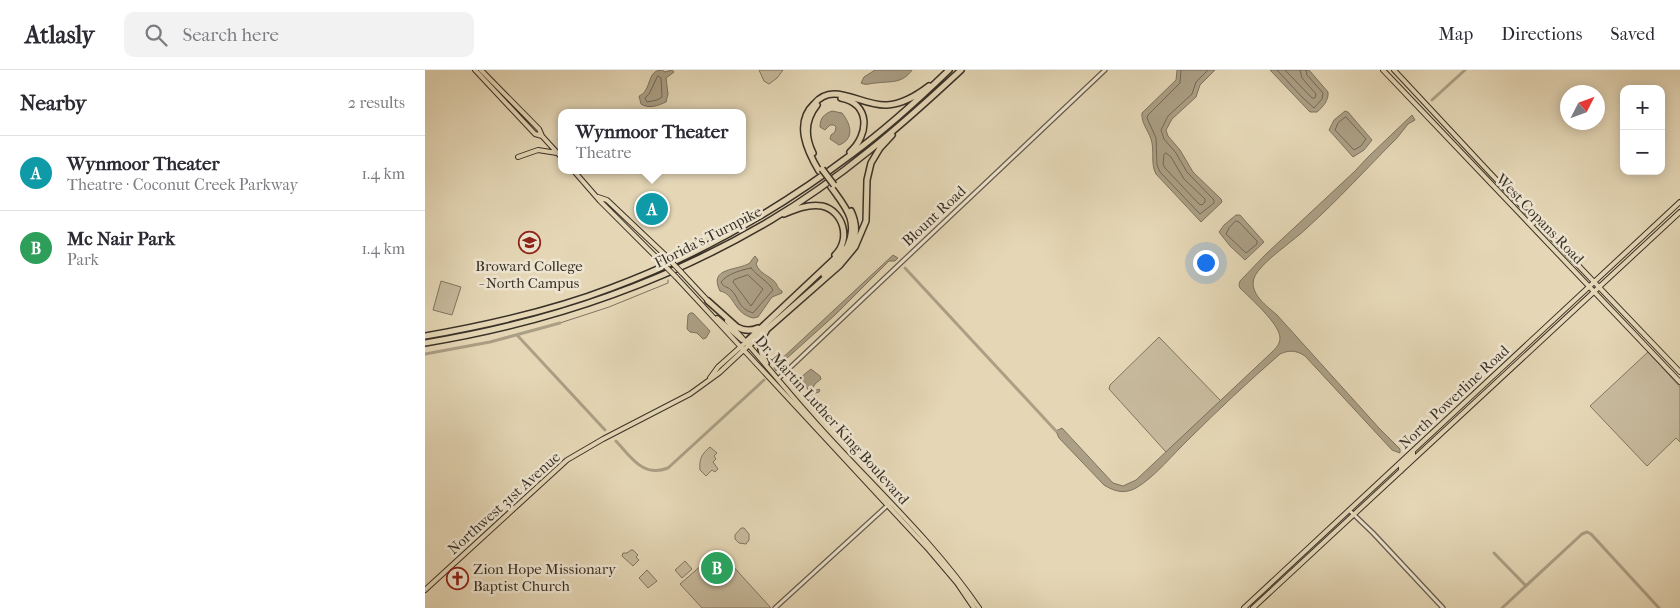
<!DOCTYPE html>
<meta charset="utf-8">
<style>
:root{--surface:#fff;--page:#f2f2f3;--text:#2b2b33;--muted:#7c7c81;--line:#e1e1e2;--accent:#1a73e8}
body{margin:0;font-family:"IM FELL French Canon",serif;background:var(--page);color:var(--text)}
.controls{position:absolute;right:15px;top:15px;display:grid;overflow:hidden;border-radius:10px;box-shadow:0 2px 12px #0003}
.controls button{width:45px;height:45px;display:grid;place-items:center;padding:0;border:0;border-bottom:1px solid var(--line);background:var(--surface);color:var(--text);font:25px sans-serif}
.compass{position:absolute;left:1135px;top:15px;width:45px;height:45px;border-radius:50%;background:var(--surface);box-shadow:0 2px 12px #0003;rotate:48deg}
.you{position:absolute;left:780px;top:192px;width:18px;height:18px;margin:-12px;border:4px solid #fff;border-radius:50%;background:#1a73e8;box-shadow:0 0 0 8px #1a73e833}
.badge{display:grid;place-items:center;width:32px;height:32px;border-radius:50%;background:var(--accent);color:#fff;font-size:16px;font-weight:700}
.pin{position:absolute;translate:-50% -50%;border:2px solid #fff;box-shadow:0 1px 5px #0006}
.popup{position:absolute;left:133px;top:39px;width:188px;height:65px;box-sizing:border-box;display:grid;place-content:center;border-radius:10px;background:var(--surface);filter:drop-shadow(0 1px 4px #0005);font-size:16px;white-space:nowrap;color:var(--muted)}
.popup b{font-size:19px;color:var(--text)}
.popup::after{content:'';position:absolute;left:50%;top:100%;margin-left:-10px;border:10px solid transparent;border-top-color:var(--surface)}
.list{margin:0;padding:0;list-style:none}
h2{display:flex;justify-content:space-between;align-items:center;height:65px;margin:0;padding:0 20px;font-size:21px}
h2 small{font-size:16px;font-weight:400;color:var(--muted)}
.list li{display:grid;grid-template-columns:32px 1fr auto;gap:15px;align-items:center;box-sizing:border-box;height:75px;padding:0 20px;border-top:1px solid var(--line)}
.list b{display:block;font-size:19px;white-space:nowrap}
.list p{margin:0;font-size:16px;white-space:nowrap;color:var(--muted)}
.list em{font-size:16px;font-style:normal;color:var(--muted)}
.icon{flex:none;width:28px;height:28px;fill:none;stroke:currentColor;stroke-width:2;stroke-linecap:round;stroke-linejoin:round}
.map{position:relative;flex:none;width:1255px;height:538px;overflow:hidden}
header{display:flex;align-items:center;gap:30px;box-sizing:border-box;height:70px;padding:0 25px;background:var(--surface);border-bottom:1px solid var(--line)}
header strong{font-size:24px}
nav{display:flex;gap:28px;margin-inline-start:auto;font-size:18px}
.search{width:350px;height:45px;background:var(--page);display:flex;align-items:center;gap:12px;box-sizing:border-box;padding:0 18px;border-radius:10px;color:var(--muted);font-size:19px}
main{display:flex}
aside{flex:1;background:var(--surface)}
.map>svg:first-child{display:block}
.green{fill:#c8bb9e;stroke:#807662}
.water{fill:#ab9f85;stroke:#7d735f}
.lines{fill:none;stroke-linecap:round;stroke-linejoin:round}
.shore{stroke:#726856;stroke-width:1}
.stream{stroke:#7d735f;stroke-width:1}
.canal{stroke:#ab9f85;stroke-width:3}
.minor-casing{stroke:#645a4b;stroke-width:5.5}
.major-casing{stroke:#393127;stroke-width:6}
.highway-casing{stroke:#393127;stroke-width:8}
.minor{stroke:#eee5d0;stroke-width:3}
.major{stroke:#e5d7b6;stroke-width:4}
.highway{stroke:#e5d7b6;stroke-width:5}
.major-bridge-casing{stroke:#393127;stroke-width:6;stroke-linecap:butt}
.highway-bridge-casing{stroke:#393127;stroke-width:8;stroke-linecap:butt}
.major-bridge{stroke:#e5d7b6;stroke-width:4}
.highway-bridge{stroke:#e5d7b6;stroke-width:5}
.labels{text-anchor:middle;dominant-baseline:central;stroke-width:5;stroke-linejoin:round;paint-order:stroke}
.street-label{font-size:15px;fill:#393127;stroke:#eee5d0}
.poi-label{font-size:15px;fill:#393127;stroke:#eee5d0}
</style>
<header>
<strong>Atlasly</strong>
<div class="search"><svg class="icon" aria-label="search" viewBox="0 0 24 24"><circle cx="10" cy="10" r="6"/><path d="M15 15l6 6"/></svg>Search here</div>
<nav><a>Map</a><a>Directions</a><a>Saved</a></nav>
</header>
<main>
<aside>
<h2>Nearby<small>2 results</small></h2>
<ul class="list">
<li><span class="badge" style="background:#0f9aa8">A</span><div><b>Wynmoor Theater</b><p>Theatre · Coconut Creek Parkway</p></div><em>1.4 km</em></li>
<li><span class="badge" style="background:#2e9e5b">B</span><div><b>Mc Nair Park</b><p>Park</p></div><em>1.4 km</em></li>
</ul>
</aside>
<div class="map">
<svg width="1255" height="538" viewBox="0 0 1255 538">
<rect width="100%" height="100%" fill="#e5d7b6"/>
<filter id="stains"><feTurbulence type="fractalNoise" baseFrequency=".004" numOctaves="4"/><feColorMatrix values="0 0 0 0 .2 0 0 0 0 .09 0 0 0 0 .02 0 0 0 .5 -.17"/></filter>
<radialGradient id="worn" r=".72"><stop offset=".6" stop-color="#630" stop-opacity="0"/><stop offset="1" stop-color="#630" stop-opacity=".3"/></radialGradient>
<path class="green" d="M334 0H358L352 8 344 14 339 11Z
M16 211 36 217 27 245 8 240Z
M734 267 796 331 741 382 684 319 685 315Z
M1223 282 1255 317V372L1251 368 1222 396 1165 336Z
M285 377 292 383 289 386 291 389 288 392 293 399 290 402 287 400 281 406 275 400C274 388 277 384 285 377Z
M316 458H319L324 464V470L321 474 314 473 310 469V465Z
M206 480H208L213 485 211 487 214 490 208 496 197 486 198 483H202Z
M293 481 295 482 346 538H277L255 514Z
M260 491 267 499 257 508 250 500Z
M222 500 232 511 223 518 214 508Z"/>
<path class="water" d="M237 0 240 2 247 0 249 2 241 8 243 24 241 32C232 36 224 39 216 34L214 26C215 26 220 22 220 21 226 13 224 0 237 0Z
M450 0H487C477 14 466 11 451 13 445 13 442 16 436 13L439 7Z
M752 0H790L775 15 771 27 747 49 741 60 743 66 755 80 768 102 796 129 797 132 776 152 731 104C725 93 730 81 726 69 723 60 716 53 717 43L751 10Z
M845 0H884L903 22C904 30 898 37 892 42H885Z
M407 41 417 43C426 54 430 69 414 75L405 69 406 65 410 62 411 57 409 55H405L400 60 395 57C395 48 399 44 407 41Z
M920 41 923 42 947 70 939 80 928 87 904 60 909 50Z
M987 45 990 50 983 54 972 68C942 98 913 130 882 158 875 165 866 171 858 178 850 184 832 199 829 208 824 224 842 236 852 245L954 358 975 379V383L967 380 880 286C871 280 864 280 855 284 824 311 794 339 765 368 749 383 730 407 711 418 700 424 690 422 679 415L634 368 631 361 637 358 688 413 698 416 711 410 847 282C851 278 855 274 855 268 855 254 825 228 815 218L814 215 815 211 841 184 930 101 943 87Z
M811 145H815L839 172 820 190 805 176 794 162 799 155Z
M468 185 473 188 470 191H464L410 245 361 289 351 301 349 298 351 294Z
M330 186 333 190 331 194C335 204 343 205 349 211 353 215 352 218 357 221V223L347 227 333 247 328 248C308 243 310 224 295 221 283 197 312 201 325 193 325 192 329 187 330 186Z
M265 243H268L285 261 281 268 278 269 272 263 265 262 262 259 263 245Z
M386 299 395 306 396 309 390 314 386 321 387 322 394 319 395 320 394 322 388 324V327L385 325 380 313 375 312V308Z"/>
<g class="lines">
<path class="shore" d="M756 0 755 13 723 45 722 48 731 68 732 95 735 102 775 144 789 133V130L762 102 751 83 739 69 736 60 743 46 767 24 771 12 783 0
M852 0 877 27 889 38 897 29 898 23 882 5 881 0
M860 0 887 28H890L891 24 877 8 875 0
M233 6 236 8 237 27 232 30 222 32 220 28 224 24Z
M921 47 941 69 936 76 929 80 910 60 913 53Z
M741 83 746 87 759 109 780 129V132L777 135 774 134 740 98 738 94 739 85Z
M811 151 814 152 832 171V174L821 183 801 164 804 158Z
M326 198C332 206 344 212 348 220L328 243C313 239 314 227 306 220 302 216 299 218 296 212 302 204 316 200 326 198Z
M323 205 338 219 326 236 308 212 309 210Z"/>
<path class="stream" d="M135 253 184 237 243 213V210"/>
<path class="canal" d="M1007 30 1040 0
M480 198 631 361
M92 265 180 360
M0 284 65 272 135 253
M191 371C206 387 218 408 243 398L339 310
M1069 483 1101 516
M1077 538 1157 464 1162 462 1166 464 1234 538"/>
<defs>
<path id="minor" d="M353 309 680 0
M924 440 948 463 1018 538
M350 538 464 434"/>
<path id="major" d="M50 0 110 64 117 66
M56 0 114 59 117 66 137 88
M958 0 1255 312
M969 0 1067 105 1255 302
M93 87 113 80 132 83
M148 100 175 131 233 189
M173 127 182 130 239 184
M257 203 285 233
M251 207 504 480 532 513 549 538
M292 248 317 270
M302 251C332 283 359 318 389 351 444 413 507 469 554 538
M285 308 293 297 321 272
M976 401V396L988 385V381
M0 520 142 390 178 369 265 324 294 303 324 275
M819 538 1255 132
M828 538 1255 142"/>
<path id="highway" d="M416 28C446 34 444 65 425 82
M388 83C380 67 380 50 392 35
M394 101C382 81 369 53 389 34 394 28 401 24 409 24 427 24 443 36 462 35 478 34 491 26 504 16
M359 144C371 139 383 134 397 136 419 141 426 170 410 185
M399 205C419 186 440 171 426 141
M283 231 312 257C319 261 326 261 333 258
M0 266C63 255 126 241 186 218 272 186 354 139 427 84 461 59 493 30 524 0
M321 272 422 177C434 151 421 138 406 117
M0 273C122 253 240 213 346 150 415 109 477 55 536 0
M324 275 415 195 430 177 441 151 442 110 446 93 455 78 467 65
M341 293C335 281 333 273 341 261"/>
</defs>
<use href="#minor" class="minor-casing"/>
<use href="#major" class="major-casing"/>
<use href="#highway" class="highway-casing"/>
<use href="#minor" class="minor"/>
<use href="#major" class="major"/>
<use href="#highway" class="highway"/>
<defs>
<path id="major-bridge" d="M239 184 257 203
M233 189 251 207"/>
<path id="highway-bridge" d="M397 99 409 115"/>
</defs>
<use href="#major-bridge" class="major-bridge-casing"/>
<use href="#highway-bridge" class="highway-bridge-casing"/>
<use href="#major-bridge" class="major-bridge"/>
<use href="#highway-bridge" class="highway-bridge"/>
</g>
<defs>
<symbol id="university-ring" viewBox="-11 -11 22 22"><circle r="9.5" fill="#eee5d0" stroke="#8f2418" stroke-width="1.5"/><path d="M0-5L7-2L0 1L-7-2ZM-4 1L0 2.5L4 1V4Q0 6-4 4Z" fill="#8f2418"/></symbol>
<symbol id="church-ring" viewBox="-11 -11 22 22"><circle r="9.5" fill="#eee5d0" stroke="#8f2418" stroke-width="1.5"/><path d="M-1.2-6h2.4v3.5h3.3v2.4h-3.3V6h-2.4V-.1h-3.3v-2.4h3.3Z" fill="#8f2418"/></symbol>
</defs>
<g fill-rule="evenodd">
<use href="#university-ring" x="92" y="160" width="25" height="25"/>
<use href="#church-ring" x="20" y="496" width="25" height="25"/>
</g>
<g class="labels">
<g class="street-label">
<text transform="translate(509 146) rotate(-43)">Blount Road</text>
<text transform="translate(1115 149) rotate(46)">West Copans Road</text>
<text transform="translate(283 167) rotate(-27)">Florida's Turnpike</text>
<text transform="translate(1029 327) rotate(-43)">North Powerline Road</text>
<text transform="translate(407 350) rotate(48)">Dr. Martin Luther King Boulevard</text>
<text transform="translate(79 433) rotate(-42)">Northwest 31st Avenue</text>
</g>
<g class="poi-label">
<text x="104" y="196">Broward College<tspan x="104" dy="17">- North Campus</tspan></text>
<text x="48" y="499" text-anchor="start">Zion Hope Missionary<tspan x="48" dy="17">Baptist Church</tspan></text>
</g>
</g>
<rect width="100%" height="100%" filter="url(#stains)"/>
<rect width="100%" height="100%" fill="url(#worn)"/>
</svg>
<div class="controls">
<button>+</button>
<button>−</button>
</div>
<svg class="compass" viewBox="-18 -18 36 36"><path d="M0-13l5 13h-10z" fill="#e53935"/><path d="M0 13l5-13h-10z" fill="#7c7c81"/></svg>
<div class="you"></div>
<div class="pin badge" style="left:227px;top:139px;background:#0f9aa8">A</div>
<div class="popup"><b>Wynmoor Theater</b>Theatre</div>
<div class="pin badge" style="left:292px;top:498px;background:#2e9e5b">B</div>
</div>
</main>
